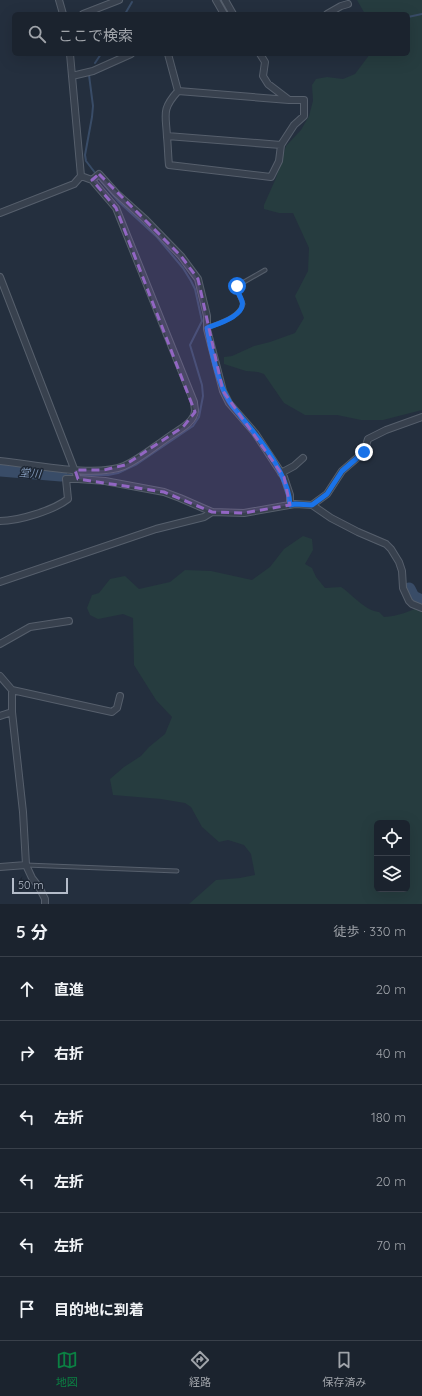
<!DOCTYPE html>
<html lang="ja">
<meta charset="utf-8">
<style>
:root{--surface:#1b232e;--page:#242b36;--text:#f1f3f6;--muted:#a0a4aa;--line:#39404a;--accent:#0b8043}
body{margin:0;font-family:Quicksand,"Noto Sans JP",sans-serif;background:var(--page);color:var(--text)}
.controls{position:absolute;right:12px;bottom:12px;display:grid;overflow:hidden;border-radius:6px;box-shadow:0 4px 16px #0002}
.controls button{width:36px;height:36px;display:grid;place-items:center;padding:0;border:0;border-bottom:1px solid var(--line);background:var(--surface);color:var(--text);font:20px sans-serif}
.scale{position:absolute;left:12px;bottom:10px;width:56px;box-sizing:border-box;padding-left:4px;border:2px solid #b4bcc9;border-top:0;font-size:11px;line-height:14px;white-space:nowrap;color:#b4bcc9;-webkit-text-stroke:3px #1d2633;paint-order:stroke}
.stop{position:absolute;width:12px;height:12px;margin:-9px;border:3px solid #1a73e8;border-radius:50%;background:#fff}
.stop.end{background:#1a73e8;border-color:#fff;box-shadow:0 1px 4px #0008}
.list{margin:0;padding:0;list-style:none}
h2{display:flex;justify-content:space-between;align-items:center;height:52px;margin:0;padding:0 16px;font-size:17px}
h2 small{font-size:13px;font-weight:400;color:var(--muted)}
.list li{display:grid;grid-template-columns:26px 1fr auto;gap:12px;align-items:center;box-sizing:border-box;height:64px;padding:0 16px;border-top:1px solid var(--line)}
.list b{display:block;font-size:15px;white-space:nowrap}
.list em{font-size:13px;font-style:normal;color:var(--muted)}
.icon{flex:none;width:22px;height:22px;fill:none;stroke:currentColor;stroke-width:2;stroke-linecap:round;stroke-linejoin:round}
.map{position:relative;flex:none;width:422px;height:904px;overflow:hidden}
.search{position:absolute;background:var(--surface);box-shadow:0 4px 16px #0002;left:12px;right:12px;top:12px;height:44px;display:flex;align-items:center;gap:10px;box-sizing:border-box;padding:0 14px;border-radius:6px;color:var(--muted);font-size:15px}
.sheet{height:436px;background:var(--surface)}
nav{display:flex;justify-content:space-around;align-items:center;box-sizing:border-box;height:56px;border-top:1px solid var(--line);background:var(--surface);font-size:11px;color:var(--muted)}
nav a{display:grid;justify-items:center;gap:2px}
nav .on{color:var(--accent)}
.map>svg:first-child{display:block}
.green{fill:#263c3f;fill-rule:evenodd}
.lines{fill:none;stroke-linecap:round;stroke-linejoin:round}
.stream{stroke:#394c67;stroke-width:2}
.river{stroke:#394c67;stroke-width:13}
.service-casing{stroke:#565f6c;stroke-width:5}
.minor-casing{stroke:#565f6c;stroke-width:8}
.service{stroke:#38414e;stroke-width:3}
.minor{stroke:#38414e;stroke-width:6}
.route{stroke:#1a73e8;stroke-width:5}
.marked{fill:#9266c3;fill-opacity:0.2;stroke:#9266c3;stroke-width:3;stroke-dasharray:8 5;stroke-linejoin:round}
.labels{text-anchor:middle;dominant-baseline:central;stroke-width:3;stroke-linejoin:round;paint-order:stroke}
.water-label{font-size:11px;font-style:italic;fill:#7c92b1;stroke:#1d2633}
</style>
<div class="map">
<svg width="422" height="904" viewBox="0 0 422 904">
<rect width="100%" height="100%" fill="#242f3e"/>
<path class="green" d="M357 0H422V410L383 420H361L337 415H305L284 403 264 374 258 372 246 371 224 364V357L232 356 254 346 270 342 295 333 304 318 295 296 308 271 309 248 293 213H279L264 209V205L276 178 286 146 301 130 309 116 313 101 312 85 316 79 327 77 343 79 355 74 370 54H408V14H365Z
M303 536 312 539 313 550 305 564 312 568 316 577 325 588 341 587C353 595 364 610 379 612L384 617C398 616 410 612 422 605V904H189L216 880 240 878 255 875 251 854 244 845 228 840 219 842 202 827 191 807 185 803 161 799 113 795 110 779 124 767 141 756 149 747 165 734 172 717 156 700 134 665 133 618 123 614 98 619 90 615 87 608 92 595 99 593 110 579 125 576 139 589 170 582 185 570 211 571 252 580 270 567 284 549ZM377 823H407V889H377Z"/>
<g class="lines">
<path class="stream" d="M221 0 229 14
M125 14 132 2
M408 17 422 14
M95 63 101 54
M89 75 93 106 92 117 85 155 86 161 96 174
M61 475H108L118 473 137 464 193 426 199 417 203 396 202 385 190 345 202 321 195 289 191 281 183 268 157 237 119 202 101 181"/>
<path class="river" d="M0 470 61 475
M409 589 413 597 422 601"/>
<defs>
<path id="service" d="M207 328C219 323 239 318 243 304L237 290V286L265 270
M26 865 177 871"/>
<path id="minor" d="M59 0 63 14
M216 0 224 14
M225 0 233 14
M83 14 119 0
M327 14 341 6 348 4
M168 54 178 91C161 110 166 114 167 137 168 146 168 156 169 165L271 177 279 161 281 145 294 125 304 116V100H289L268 84 263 76 265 62 260 54
M72 76 93 71 131 54
M178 91 289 100
M167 136 281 145
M92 180 99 174 116 193 146 220 181 256 198 279 207 316V329L223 391 229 403 255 433 284 477 290 495V505
M0 213 74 184 81 176 70 54
M0 277 78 479 105 481 164 492 180 498 212 512 244 513 295 504 312 505 331 518 358 532 386 544 391 549 399 562 402 571 403 588 409 601 412 604 422 608
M0 461C32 464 95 478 124 466 140 459 155 446 170 436 178 430 194 423 195 411 195 408 194 405 194 402L116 208 92 180 81 176
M281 473 294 466 303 458
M312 505 327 494 342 471 364 452 368 439 386 430 422 417
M0 521C19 521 54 510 68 499L66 479H78
M0 582 156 529 204 517 212 512
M0 644 30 627 69 621
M0 676 12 690V712L23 812 26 865 32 878 39 887 45 899V904
M12 690 112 712 117 708 120 696
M0 716 12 712
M0 867 26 865"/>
</defs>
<use href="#service" class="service-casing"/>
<use href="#minor" class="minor-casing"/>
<use href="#service" class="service"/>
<use href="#minor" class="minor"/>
</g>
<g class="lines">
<path class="route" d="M237 286C236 291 240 295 242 301 246 316 217 324 207 328 210 347 219 386 229 401 232 407 238 412 242 418 261 440 289 476 290 505L295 504 312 505 327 494 342 471 364 452"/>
</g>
<path class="marked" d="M99 174 181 256 198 279 223 391 284 477 290 505 244 513 212 512 164 492 78 479 75 470H104L125 465 183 427 195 412 116 208 92 180Z"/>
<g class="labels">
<g class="water-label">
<text transform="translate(30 473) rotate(5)">堂川</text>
</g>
</g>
</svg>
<div class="controls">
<button><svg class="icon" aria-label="locate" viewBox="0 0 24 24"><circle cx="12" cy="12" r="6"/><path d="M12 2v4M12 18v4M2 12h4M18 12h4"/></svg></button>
<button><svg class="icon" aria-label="layers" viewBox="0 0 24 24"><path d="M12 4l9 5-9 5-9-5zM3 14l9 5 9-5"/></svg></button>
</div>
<div class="scale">50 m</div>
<div class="stop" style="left:237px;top:286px"></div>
<div class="stop end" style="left:364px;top:452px"></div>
<div class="search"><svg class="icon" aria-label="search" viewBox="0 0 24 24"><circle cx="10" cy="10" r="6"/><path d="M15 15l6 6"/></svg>ここで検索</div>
</div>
<section class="sheet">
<h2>5 分<small>徒歩 · 330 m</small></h2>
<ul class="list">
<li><svg class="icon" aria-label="ahead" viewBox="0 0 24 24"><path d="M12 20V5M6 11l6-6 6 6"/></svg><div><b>直進</b></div><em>20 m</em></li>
<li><svg class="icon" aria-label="right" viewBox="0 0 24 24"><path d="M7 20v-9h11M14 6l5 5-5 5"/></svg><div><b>右折</b></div><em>40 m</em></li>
<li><svg class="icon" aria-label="left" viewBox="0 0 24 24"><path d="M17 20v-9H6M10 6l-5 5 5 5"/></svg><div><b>左折</b></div><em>180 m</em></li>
<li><svg class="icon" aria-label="left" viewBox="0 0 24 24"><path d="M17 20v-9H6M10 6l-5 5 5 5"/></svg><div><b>左折</b></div><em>20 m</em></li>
<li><svg class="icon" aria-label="left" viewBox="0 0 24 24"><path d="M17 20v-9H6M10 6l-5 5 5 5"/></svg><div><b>左折</b></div><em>70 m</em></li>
<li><svg class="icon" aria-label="arrive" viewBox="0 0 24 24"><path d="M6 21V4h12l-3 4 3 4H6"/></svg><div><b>目的地に到着</b></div></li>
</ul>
</section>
<nav>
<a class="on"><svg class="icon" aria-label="map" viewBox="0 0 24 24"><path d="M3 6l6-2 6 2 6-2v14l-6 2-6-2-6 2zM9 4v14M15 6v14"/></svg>地図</a>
<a><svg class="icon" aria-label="directions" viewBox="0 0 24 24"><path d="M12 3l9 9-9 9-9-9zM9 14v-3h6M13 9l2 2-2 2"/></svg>経路</a>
<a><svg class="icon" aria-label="saved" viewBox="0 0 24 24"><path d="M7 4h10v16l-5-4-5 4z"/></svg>保存済み</a>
</nav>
